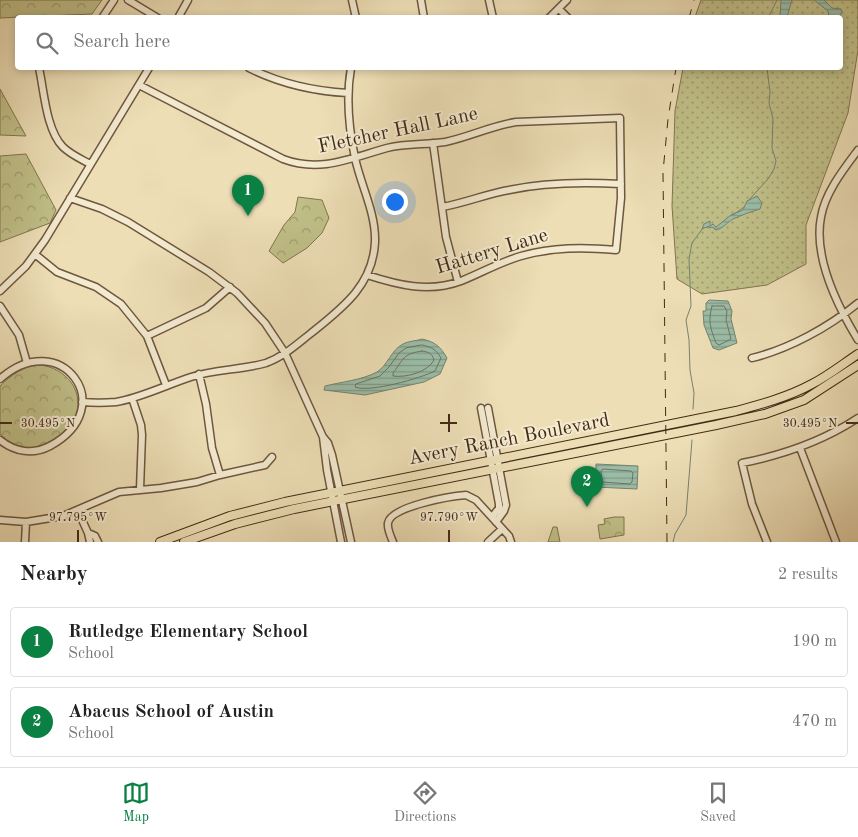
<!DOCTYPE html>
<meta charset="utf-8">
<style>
:root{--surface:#fff;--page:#f2f2f2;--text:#222;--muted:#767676;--line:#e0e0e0;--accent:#0b8043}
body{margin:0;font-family:"Old Standard TT",serif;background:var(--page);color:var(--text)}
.you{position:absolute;left:394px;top:201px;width:18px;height:18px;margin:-12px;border:4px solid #fff;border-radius:50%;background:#1a73e8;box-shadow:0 0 0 8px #1a73e833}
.badge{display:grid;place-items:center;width:32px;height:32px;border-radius:50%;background:var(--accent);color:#fff;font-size:16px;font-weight:700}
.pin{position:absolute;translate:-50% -41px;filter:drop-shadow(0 1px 2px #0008)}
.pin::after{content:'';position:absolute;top:26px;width:18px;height:15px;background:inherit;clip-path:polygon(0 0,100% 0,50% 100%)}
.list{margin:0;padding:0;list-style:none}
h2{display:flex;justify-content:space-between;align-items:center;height:65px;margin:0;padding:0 20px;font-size:21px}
h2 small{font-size:16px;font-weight:400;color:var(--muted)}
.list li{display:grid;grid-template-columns:32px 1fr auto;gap:15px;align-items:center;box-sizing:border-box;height:70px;margin:0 10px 10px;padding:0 10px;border:1px solid var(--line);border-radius:5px}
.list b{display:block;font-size:19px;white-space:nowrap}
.list p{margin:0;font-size:16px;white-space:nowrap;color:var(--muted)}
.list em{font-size:16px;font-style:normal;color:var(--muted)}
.icon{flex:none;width:28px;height:28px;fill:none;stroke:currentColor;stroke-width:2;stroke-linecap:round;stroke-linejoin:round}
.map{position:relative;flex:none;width:858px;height:542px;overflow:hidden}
.search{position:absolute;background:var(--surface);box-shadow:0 2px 8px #0003;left:15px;right:15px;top:15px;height:55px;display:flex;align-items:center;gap:12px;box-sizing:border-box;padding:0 18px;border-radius:5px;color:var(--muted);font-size:19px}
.sheet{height:225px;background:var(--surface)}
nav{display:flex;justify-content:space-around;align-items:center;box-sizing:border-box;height:70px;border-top:1px solid var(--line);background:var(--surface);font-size:14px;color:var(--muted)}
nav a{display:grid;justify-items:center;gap:2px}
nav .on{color:var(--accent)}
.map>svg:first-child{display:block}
.grass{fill:url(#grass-dots);stroke:#82744f}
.park{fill:url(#park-crowns);stroke:#82744f}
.water{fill:url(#water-rules);stroke:#77826e}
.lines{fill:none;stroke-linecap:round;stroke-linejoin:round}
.shore{stroke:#6e745f;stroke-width:1}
.stream{stroke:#77826e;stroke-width:1}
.minor-casing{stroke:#6e573e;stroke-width:9}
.major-casing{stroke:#432a16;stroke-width:10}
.minor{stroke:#f3ead0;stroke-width:6}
.major{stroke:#eddeb6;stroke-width:8}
.rail{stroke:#432a16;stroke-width:1;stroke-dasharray:9 9;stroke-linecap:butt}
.ticks{fill:none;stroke:#432a16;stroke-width:2}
.labels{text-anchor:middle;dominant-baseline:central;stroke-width:4;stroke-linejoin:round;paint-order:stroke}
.street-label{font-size:20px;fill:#432a16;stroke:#f3ead0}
.ticks-label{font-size:12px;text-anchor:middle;fill:#432a16;stroke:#f3ead0;stroke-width:4;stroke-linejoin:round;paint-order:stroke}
</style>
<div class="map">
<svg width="858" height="542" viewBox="0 0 858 542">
<defs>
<pattern id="grass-dots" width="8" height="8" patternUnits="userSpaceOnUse" patternTransform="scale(1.25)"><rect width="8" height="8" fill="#c0bf88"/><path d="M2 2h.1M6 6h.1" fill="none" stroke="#9e9b6e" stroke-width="1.8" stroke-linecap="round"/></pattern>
<pattern id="park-crowns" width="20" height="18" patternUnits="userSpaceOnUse" patternTransform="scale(1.25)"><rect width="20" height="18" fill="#c0bf88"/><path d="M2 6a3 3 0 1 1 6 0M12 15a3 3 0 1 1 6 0" fill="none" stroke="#9e9b6e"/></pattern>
<pattern id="water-rules" width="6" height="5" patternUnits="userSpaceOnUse" patternTransform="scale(1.25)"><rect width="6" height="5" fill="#9abda8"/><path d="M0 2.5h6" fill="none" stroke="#7f9a88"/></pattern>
</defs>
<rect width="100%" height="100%" fill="#eddeb6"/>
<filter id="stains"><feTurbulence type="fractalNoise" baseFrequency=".004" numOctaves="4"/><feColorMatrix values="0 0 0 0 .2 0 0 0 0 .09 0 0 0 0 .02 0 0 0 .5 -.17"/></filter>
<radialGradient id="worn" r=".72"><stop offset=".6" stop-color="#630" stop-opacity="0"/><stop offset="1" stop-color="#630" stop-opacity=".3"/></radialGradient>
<path class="grass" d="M701 0H858V50L848 113 806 225V264L767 285 702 294 677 279 672 206 675 111 683 68H840V18L695 17Z"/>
<path class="park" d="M0 0H102L92 14 0 18Z
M0 89 26 136 0 135Z
M26 154 56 210 50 223 0 242V156Z
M298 197 322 200 329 218 322 233 307 248 283 263 269 251 284 225 295 212Z
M39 365C66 367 87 393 74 420 71 427 63 434 56 438 34 451 18 452 0 434V386C11 375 24 366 39 365Z
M614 517H624V535L600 539 598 525 605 524 604 519Z
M553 527H557L560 542H548Z"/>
<path class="water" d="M781 0H792L787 17H780Z
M814 0H824L832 8 841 9 842 12 839 17H829L828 11Z
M757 196 762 203 760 209C750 212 742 215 733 219 726 223 724 228 716 230L712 227 709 228V226L702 229 704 224 710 221V226L713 224 716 227 731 215 743 210 747 201Z
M709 300 728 301 732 311 731 319 737 343 719 350 713 348 704 325 703 311H706V303Z
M422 339C435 342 440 346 447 358L440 374 424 382 365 395 324 390 325 386C341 382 362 380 377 372 388 365 391 350 403 344 408 341 416 341 422 339Z
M596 464 638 466 637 489 595 487Z"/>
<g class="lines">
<path class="shore" d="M712 306H724L727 311 726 320 731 339 719 345 716 343C710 327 708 322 712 306Z
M422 345C431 347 436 349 441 358L435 371C421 378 370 393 355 387L356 384 380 376 389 367 399 353 406 348Z
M422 351C428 352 432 353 434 360 428 372 406 378 393 376V373C404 359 402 354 422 351Z
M603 469 631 471 633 473 632 482 630 484 602 482 601 472Z"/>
<path class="stream" d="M768 18 777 0
M748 201 768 179 774 169 776 161 772 148 773 119 769 103 770 92 767 68
M733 215 744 207
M693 409 694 393 690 370 689 340 686 320 691 306 689 259 692 243 703 228
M673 542 675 534 686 515 692 440"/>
<defs>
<path id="minor" d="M128 0 158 18
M352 0 356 18
M421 0 424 18
M489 0 493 18
M559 9 568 18
M102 18 114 0
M178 18 188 0
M549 18 567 0
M39 68C44 90 46 130 63 147 70 154 81 159 90 164
M249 68C281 84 312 91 348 93
M139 85 283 159C320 173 351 158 387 148 406 143 426 145 445 142 469 137 491 126 516 122L620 118 621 198 616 250C583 247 553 247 521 256 500 262 481 273 461 281 429 293 398 285 367 275
M433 143 446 237 458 282
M858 150C843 170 825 193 821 217 813 258 838 307 858 340
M70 198 102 209 128 222 209 272 237 293 265 323 285 353 323 437 327 470 341 542
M442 207C465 203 486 194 509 190 546 182 584 182 621 184
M36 255 57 272 96 287 121 304 147 336 166 385
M0 291 26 266 45 240 149 68
M0 306 19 335 27 363
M147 336 206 308 230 287
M752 358C789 349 829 327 858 303
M199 374 206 404 212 448 220 475
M0 379C60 325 122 407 50 446 33 455 15 452 0 440
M132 398 141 425 142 435 140 489
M82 402C93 403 105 403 116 402 138 399 169 384 191 377 215 369 242 370 266 363 283 357 296 345 310 334 341 309 373 286 375 242 376 213 361 186 355 158 349 129 346 96 351 68
M481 408 499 504V508L492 517
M488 408 506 505 504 511 496 522
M323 437 328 443 332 455 351 542
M800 448 836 542
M78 511 88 533 90 542
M0 520 26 522 63 516 119 492 161 488 197 482 220 475 265 465 272 457
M88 533 95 536 98 542
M25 542 26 522
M393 542C391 537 387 529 388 523 391 506 452 496 466 495L476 500 509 536 511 542
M488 542 502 529
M767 542 752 504 742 463C783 455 823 441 858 418"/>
<path id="major" d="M160 542 230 516 285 502 736 411C762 404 788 397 812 384 828 376 843 364 858 354
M184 542 235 524 294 509 716 425 765 414 804 400 858 365"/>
</defs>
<use href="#minor" class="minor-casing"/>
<use href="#major" class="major-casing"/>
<use href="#minor" class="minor"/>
<use href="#major" class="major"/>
<path class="rail" d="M689 18 694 0
M667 542 663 172 668 119 676 68"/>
</g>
<path class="ticks" d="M449 414V432M0 423H12M440 423H457M846 423H858M78 530V542M449 530V542"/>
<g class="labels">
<g class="street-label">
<text transform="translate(398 131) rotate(-12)">Fletcher Hall Lane</text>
<text transform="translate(492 252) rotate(-17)">Hattery Lane</text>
<text transform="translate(509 440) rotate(-11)">Avery Ranch Boulevard</text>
</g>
</g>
<g class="ticks-label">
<text x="48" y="427">30.495°N</text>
<text x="810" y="427">30.495°N</text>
<text x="78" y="521">97.795°W</text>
<text x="449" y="521">97.790°W</text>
</g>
<rect width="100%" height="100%" filter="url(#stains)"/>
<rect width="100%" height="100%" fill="url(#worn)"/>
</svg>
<div class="you"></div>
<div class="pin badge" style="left:248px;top:216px">1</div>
<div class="pin badge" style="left:587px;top:507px">2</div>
<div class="search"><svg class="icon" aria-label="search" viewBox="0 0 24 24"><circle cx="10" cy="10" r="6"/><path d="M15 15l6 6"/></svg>Search here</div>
</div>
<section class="sheet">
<h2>Nearby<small>2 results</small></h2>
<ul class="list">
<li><span class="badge">1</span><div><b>Rutledge Elementary School</b><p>School</p></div><em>190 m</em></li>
<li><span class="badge">2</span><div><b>Abacus School of Austin</b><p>School</p></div><em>470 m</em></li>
</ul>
</section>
<nav>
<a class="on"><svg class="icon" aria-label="map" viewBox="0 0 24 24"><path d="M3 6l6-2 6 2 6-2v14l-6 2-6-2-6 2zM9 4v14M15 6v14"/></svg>Map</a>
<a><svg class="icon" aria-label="directions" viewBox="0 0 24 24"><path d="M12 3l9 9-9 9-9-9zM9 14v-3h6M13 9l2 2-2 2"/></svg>Directions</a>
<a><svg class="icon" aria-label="saved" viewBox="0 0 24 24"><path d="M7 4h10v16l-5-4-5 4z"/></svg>Saved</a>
</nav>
